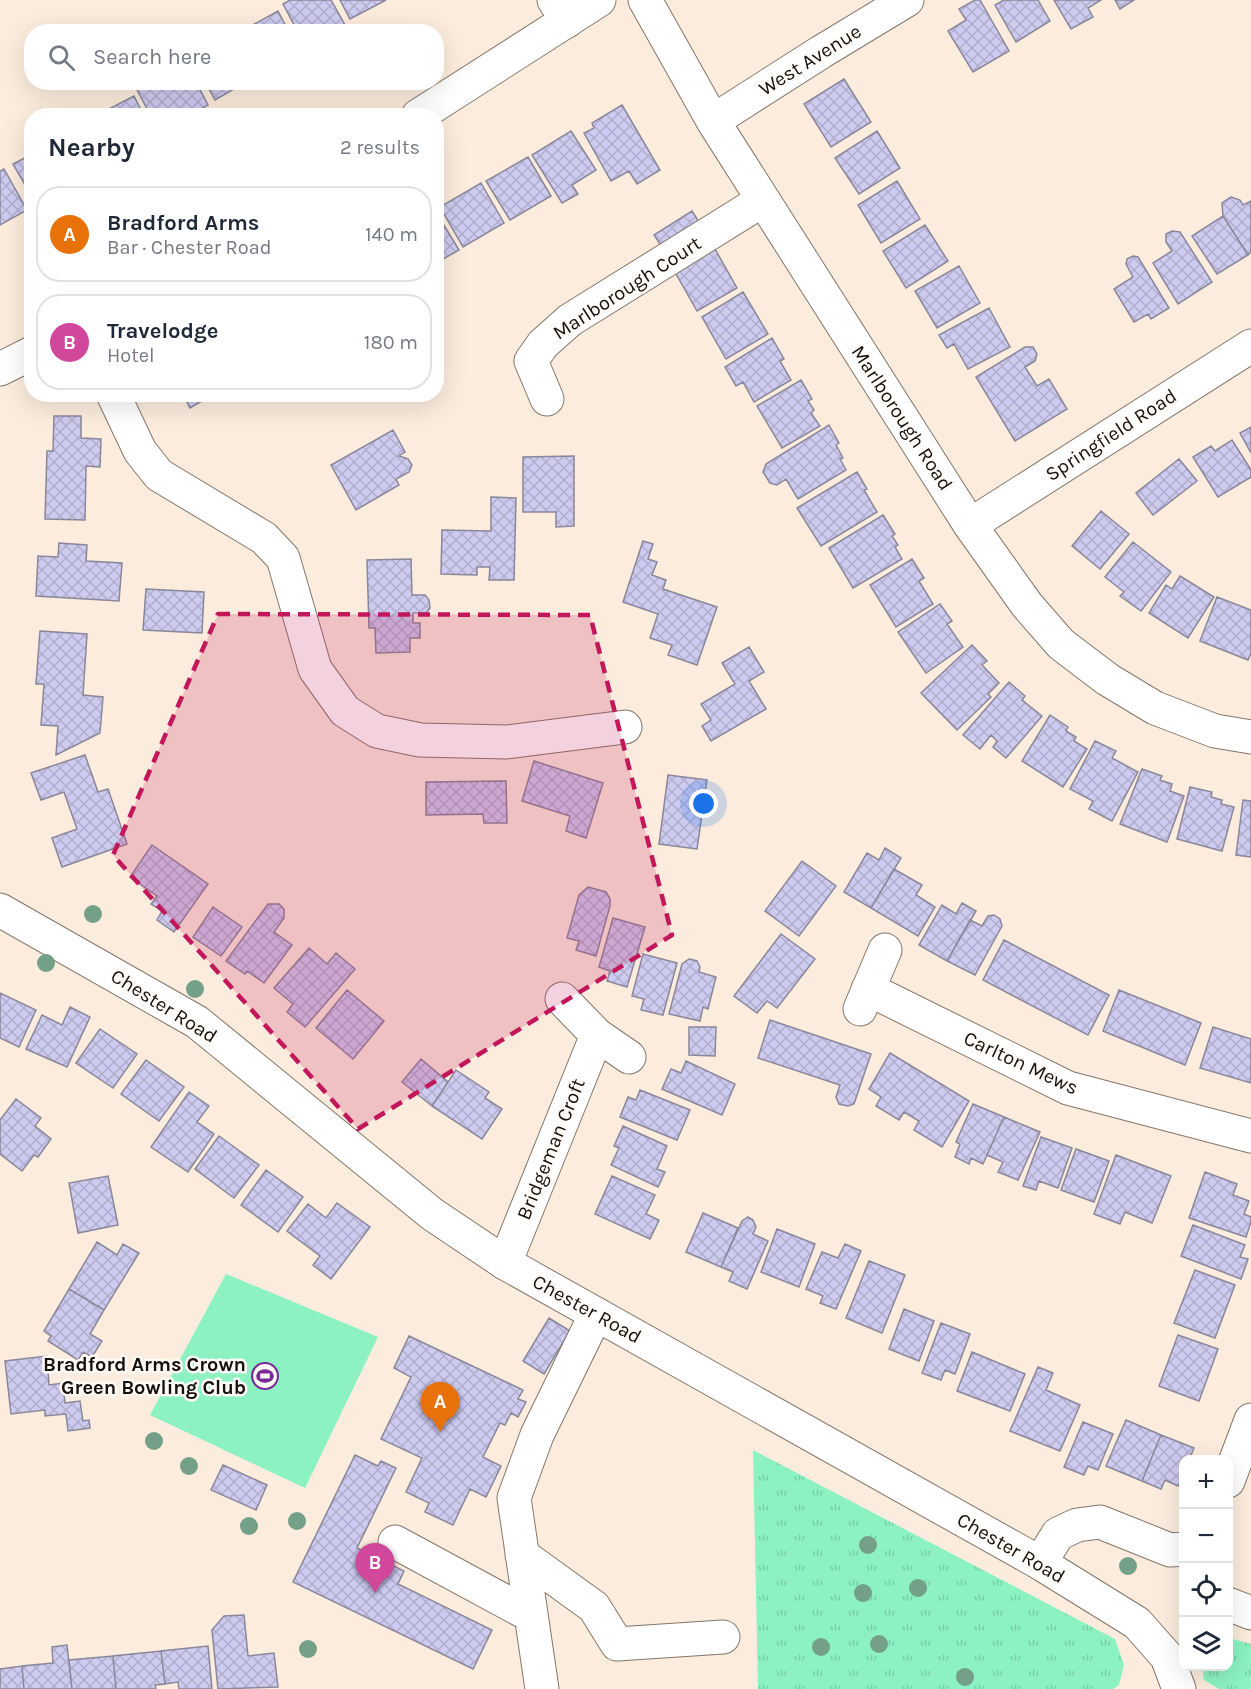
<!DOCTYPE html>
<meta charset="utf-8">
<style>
:root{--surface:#fff;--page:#f2f2f3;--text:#1f2937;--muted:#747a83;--line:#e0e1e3;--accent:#7a2898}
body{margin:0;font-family:Karla,sans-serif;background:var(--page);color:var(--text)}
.controls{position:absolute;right:18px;bottom:18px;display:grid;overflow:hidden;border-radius:12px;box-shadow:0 6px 24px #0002}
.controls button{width:54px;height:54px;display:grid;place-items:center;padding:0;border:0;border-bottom:2px solid var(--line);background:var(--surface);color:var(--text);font:30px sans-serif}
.you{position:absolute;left:704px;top:804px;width:21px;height:21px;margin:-15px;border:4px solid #fff;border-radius:50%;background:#1a73e8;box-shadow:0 0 0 9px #1a73e833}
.badge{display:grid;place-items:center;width:39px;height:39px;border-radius:50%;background:var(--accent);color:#fff;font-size:20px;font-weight:700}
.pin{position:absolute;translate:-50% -50px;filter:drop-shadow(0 2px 3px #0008)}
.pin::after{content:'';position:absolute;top:32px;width:21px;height:18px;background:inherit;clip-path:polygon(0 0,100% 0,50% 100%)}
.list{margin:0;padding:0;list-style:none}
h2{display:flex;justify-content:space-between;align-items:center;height:78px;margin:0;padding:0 24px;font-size:26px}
h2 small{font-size:20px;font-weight:400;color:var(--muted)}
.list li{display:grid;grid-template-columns:39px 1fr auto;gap:18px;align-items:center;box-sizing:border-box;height:96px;margin:0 12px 12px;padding:0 12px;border:2px solid var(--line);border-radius:24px}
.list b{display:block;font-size:22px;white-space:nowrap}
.list p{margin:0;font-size:20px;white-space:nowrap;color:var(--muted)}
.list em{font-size:20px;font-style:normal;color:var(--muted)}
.icon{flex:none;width:33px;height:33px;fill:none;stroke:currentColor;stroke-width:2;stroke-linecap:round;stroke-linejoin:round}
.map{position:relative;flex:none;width:1251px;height:1689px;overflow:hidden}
.search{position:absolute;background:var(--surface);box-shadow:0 6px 24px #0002;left:24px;top:24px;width:420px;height:66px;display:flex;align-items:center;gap:15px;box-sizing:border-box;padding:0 21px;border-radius:24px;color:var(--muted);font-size:22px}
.panel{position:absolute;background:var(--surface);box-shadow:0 6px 24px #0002;left:24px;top:108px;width:420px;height:294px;border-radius:24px}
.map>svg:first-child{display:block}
.grass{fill:url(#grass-tufts)}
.green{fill:#8cf2c2}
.building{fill:url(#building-cross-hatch);stroke:#898799;stroke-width:1.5}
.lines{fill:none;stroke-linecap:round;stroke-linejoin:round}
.minor-casing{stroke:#84776a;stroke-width:35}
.major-casing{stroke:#84776a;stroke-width:35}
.minor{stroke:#fff;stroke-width:33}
.major{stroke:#fff;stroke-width:33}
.tree{fill:#74a088}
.marked{fill:#c2185b;fill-opacity:0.2;stroke:#c2185b;stroke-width:4.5;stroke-dasharray:12 8;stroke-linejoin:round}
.labels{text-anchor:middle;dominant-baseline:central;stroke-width:5;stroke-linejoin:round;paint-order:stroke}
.street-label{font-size:20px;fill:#17110c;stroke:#fffbf9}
.poi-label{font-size:20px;font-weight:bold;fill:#17110c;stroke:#fffbf9;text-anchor:end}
</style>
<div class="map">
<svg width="1251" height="1689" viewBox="0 0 1251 1689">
<defs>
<pattern id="grass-tufts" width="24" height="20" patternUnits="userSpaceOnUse" patternTransform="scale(1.5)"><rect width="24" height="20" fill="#8cf2c2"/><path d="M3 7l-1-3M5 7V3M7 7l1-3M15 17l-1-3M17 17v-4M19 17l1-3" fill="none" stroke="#78cea6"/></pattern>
<pattern id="building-cross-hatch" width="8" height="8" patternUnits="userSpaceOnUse" patternTransform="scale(1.5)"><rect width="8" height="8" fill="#cecbf0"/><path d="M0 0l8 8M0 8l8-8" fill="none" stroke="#b0adcd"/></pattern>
</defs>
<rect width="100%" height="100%" fill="#fbecdd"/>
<path class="grass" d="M753 1450 1115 1639 1124 1665 1119 1685 1113 1689H758Z
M1229 1638 1251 1644V1689H1219L1204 1680 1202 1667 1228 1666Z"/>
<path class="green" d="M226 1274 378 1337 305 1488 150 1415Z"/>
<path class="building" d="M290 0H331L345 25 332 32H298L283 4Z
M340 0H386L350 19Z
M975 0H980L1009 51 973 72 948 31 966 20 959 9Z
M1004 0H1038L1050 21 1016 42 995 5Z
M1054 0H1101L1088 8 1093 17 1071 29Z
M1115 0H1134L1120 9Z
M278 11 289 32H240Z
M844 79 871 122 831 147 804 104Z
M151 82H196L208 105 189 116H151L137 90Z
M205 82H246L215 100Z
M134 96 144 116H102L101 113Z
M622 105 660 170 637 184 629 171 611 181 584 133 594 128 592 123Z
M571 131 596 170 572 185 578 194 562 203 532 155Z
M877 131 900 168 859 194 835 158Z
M32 154V197L13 164Z
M528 157 551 196 510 220 486 181Z
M4 169 27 210 0 225V171Z
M897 181 920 219 881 243 858 205Z
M481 183 504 223 463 247 440 207Z
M1231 197 1240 200 1243 205 1251 201V252L1248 255 1223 216 1222 203Z
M692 211 704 230 666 253 654 235Z
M436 212 459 250 436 263Z
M1223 216 1248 255 1217 274 1192 236Z
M925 225 948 261 906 288 883 251Z
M1172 231 1180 232 1212 282 1178 304 1153 263 1172 251 1166 242V234Z
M715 249 737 288 697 311 675 272Z
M1133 256 1138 257 1169 308 1151 319 1148 314 1134 322 1114 289 1133 277 1126 264 1127 259Z
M959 266 980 303 937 328 915 291Z
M743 292 768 334 726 359 702 317Z
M989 308 1010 347 968 369 954 344 947 348 939 335Z
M772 338 784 359 780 361 791 380 754 402 743 382 736 386 725 367Z
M1025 347H1033L1037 354 1035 361 1025 367 1037 386 1049 379 1067 409 1015 441 976 377Z
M801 380 812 399 808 401 814 410 811 413 820 426 782 448 757 406Z
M183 394H214L190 408Z
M54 416H81V438L101 439 100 467 86 466 85 520 45 519 47 451H53Z
M829 425 839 443 836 445 843 458 840 459 846 470 798 499 786 479 777 485 770 483 763 472 766 464Z
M1251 427V453L1240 433Z
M393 430 405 452 399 456 408 459 412 465 409 472 396 479 399 485 356 510 331 465Z
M1232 440 1251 470V477L1218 497 1193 457 1211 446 1215 451Z
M574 456V526L556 527V512H523V457Z
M1179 459 1197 481 1153 515 1136 493Z
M857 472 867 489 864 490 877 512 821 546 797 508Z
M491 497 516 498 514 580H489L490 567H477V575L441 574 442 530 491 531Z
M1101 511 1129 534 1100 569 1072 546Z
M883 515 895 534 892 536 898 545 895 547 902 559 853 588 829 548Z
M643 541 653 544 648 559 657 562 652 575 666 580 663 589 717 607 697 665 668 655 672 645 650 638 658 614 623 602Z
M1133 542 1171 572 1141 611 1120 596 1124 592 1105 577Z
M59 543 87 545 86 561 122 563 119 601 36 596 38 556 58 557Z
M411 559 412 595H425L429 600 430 608 426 613H413V623H420V638H410V652L376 653 375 628H369L367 560Z
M912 559 924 578 919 581 933 604 896 627 870 585Z
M1180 576 1214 597 1188 638 1149 613 1166 585 1172 589Z
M146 589 204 592 202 633 143 630Z
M1217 597 1251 610V653L1248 660 1200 641Z
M940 604 952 621 947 624 963 647 926 673 898 632Z
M40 631 87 634 83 695 103 697 100 733 56 755 58 726 41 725 44 684H36Z
M972 645 987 661 982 665 999 683 988 694 991 697 957 730 921 693Z
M749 647 764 672 749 681 766 709 711 741 702 726 711 720 701 704 735 684 722 663Z
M1009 682 1025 696 1022 700 1042 716 1006 758 993 747 997 741 991 735 980 749 963 735Z
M1050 715 1068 727 1066 731 1076 737 1074 741 1087 749 1063 787 1022 761Z
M1095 741 1116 751 1112 758 1138 772 1112 821 1089 809 1093 801 1070 789Z
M85 755 98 792 108 789 127 844 62 867 52 838 77 829 64 792 41 800 31 773Z
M534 761 603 783 586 838 566 831 570 816 522 801Z
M1142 769 1162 776 1160 780 1172 784 1170 791 1184 796 1167 842 1120 824Z
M668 775 707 780 697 849 659 844Z
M506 781 507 823H484L483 814 426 815V782Z
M1190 787 1212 792 1211 797 1222 800 1221 804 1234 807 1222 851 1177 839Z
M1243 800 1251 801V857L1236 855Z
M152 845 208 884 174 932 157 920 162 911 151 904 157 896 130 877Z
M885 848 901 858 871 908 844 892 867 853 879 860Z
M802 861 836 886 799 936 765 911Z
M894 869 922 885 916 895 935 907 918 936 871 908Z
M588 887 606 892 610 899V906L596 956 576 950 579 941 567 938 579 895Z
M962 903 976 911 947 961 919 945 942 905 956 914Z
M268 904H279L284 909V918L274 932 292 945 264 983 247 971 245 974 226 961Z
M213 907 242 927 221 956 193 937Z
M994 915 1000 919 1002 926 975 975 947 961 970 920 982 926 988 916Z
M613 918 645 927 627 987 607 981 610 971 599 967Z
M781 934 815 959 777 1008 767 1001 757 1013 734 996Z
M1004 940 1109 995 1088 1035 983 980Z
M309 948 327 964 336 953 355 969 305 1027 287 1012 293 1004 274 988Z
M643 954 677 963 663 1015 641 1010 644 999 632 996Z
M689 959 697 961 700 967 699 972 716 977 708 1009 703 1007 700 1021 669 1014 682 964Z
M347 990 384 1021 353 1059 316 1028Z
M1119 990 1201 1023 1185 1065 1103 1031Z
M0 993 36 1010 19 1047 0 1038Z
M70 1007 90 1017 67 1067 26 1049 42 1015 62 1025Z
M770 1020 871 1054 854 1104 848 1106 839 1104 836 1097 840 1085 758 1058Z
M689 1027H716L715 1056 689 1055Z
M1213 1027 1251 1039V1083L1200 1068Z
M100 1029 137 1054 113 1088 76 1063Z
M890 1053 969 1101 942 1147 914 1130 919 1121 904 1112 899 1120 876 1106 881 1097 869 1089Z
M421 1059 448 1082 432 1106 402 1082Z
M146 1060 184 1087 159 1121 121 1094Z
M686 1061 735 1084 722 1115 662 1089 671 1069 681 1073Z
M456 1070 489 1092 485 1098 502 1109 482 1139 432 1106Z
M640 1090 690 1110 677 1140 620 1117 628 1097 636 1100Z
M189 1092 209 1106 197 1122 214 1134 188 1172 151 1147Z
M16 1099 41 1118 35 1126 51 1139 38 1157 34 1155 22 1171 0 1154V1120Z
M973 1104 1004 1117 983 1164 971 1158 969 1164 955 1157 960 1144 956 1142Z
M1004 1117 1040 1132 1018 1180 998 1172 1003 1162 987 1155Z
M623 1126 667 1146 657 1169 665 1172 658 1187 611 1165 619 1148 614 1146Z
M219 1136 259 1165 234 1198 195 1169Z
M1041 1137 1072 1148 1058 1188 1039 1181 1036 1190 1023 1186Z
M1076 1149 1109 1161 1094 1202 1061 1190Z
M1116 1155 1171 1176 1152 1223 1125 1212 1120 1224 1094 1214Z
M266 1170 303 1197 278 1232 241 1205Z
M1205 1172 1237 1184 1233 1195 1249 1201 1244 1214 1251 1217V1222L1246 1237 1189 1218Z
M108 1176 118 1225 78 1233 69 1183Z
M612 1176 655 1195 646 1214 659 1220 650 1239 595 1214Z
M337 1203 370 1227 331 1279 313 1265 320 1256 287 1231 308 1204 326 1218Z
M703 1213 738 1228 721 1267 686 1252Z
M748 1217 753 1220 756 1227 753 1234 768 1241 747 1289 729 1281 733 1272 721 1267 742 1221Z
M1193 1225 1245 1245 1240 1257 1248 1259 1241 1279 1181 1256Z
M777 1229 815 1244 799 1287 761 1272Z
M97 1242 117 1255 123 1244 139 1253 104 1310 69 1289Z
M845 1244 861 1251 836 1309 820 1303 823 1296 806 1289 822 1252 838 1258Z
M869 1261 905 1275 882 1333 846 1318Z
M1195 1270 1235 1285 1215 1338 1174 1323Z
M69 1289 104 1310 90 1334 102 1341 92 1357 83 1352 78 1360 48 1341 51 1336 44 1331Z
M904 1309 934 1321 919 1361 889 1349Z
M549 1318 570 1331 544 1374 523 1361Z
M941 1323 970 1334 955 1374 945 1370 941 1380 922 1373Z
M1178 1335 1218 1349 1199 1401 1159 1386Z
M409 1336 523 1390 518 1399 526 1402 518 1417 511 1413 505 1425 500 1423 483 1457 501 1466 486 1497 470 1489 453 1525 425 1512 429 1503 406 1492 422 1458 381 1439 411 1377 394 1368Z
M972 1352 1025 1374 1010 1411 957 1391Z
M47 1356 49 1385 63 1383 65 1403 80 1401 83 1421 89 1420 90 1428 68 1431 66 1414 45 1416V1410L11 1414 5 1361Z
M1038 1367 1053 1373 1046 1390 1080 1405 1060 1451 1010 1431Z
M1126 1420 1161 1435 1142 1481 1106 1466Z
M1083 1422 1113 1434 1098 1470 1088 1466 1084 1475 1064 1467Z
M1161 1435 1194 1448 1189 1460H1184V1472L1178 1486 1165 1480 1161 1489 1142 1481Z
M355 1455 378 1466 381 1461 396 1468 357 1548 404 1571 398 1584 492 1630 473 1669 293 1582Z
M223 1465 267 1485 256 1510 211 1490Z
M244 1615 248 1656 274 1653 278 1687 218 1689 212 1630 224 1616Z
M67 1645 72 1689H24L22 1666 53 1663 52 1647Z
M208 1646 212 1689H179L178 1682 165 1684 161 1651Z
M161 1651 165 1684 155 1685 156 1689H116L113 1656Z
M113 1656 116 1689H72L69 1660Z
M22 1666 24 1689H0V1669Z"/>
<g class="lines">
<defs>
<path id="minor" d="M554 0 567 21
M645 0 713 121 970 525 1027 605 1061 644 1107 679 1155 708 1215 731 1251 737
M713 121 821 52 907 0
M113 394 140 451 159 475 264 538 283 558 315 669 345 711 377 731 420 740 507 742 625 727
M547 399 531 361 543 344 570 320 763 200
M970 525 1251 346
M868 989 1068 1088 1251 1136
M562 999 597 1035 629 1057
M860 1009 885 950
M505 1263 597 1035
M1228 1481 1251 1420
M395 1542 530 1615
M522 1555 594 1607 617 1644 723 1637
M1040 1563 1058 1534 1077 1525 1100 1522 1170 1550 1184 1549
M1228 1604 1251 1613
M542 1689 514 1498 537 1435 596 1314"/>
<path id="major" d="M418 116 599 0
M0 369 32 353
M0 910 197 1022 432 1214 505 1263 1040 1563 1137 1623 1167 1657 1179 1689"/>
</defs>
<use href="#minor" class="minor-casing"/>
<use href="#major" class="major-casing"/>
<use href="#minor" class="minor"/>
<use href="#major" class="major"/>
</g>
<g class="tree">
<circle cx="93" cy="914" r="9"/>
<circle cx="46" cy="963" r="9"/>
<circle cx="195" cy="989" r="9"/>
<circle cx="154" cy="1441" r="9"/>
<circle cx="189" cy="1466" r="9"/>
<circle cx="297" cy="1521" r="9"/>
<circle cx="249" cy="1526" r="9"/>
<circle cx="868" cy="1545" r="9"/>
<circle cx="1128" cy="1566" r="9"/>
<circle cx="918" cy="1588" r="9"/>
<circle cx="863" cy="1593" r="9"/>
<circle cx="879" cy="1644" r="9"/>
<circle cx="821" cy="1647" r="9"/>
<circle cx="308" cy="1649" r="9"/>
<circle cx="965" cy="1677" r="9"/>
</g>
<path class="marked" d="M218 614 590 615 672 935 358 1129 113 855Z"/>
<defs>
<symbol id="stadium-ring" viewBox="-11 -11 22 22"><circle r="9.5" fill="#fffbf9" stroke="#7a2898" stroke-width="1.5"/><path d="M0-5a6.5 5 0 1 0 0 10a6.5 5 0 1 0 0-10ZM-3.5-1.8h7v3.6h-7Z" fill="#7a2898"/></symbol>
</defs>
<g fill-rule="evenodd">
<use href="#stadium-ring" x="250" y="1361" width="30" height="30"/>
</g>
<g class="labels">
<g class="street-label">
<text transform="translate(810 60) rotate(-32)">West Avenue</text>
<text transform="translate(627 288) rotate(-33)">Marlborough Court</text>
<text transform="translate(902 418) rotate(57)">Marlborough Road</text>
<text transform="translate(1111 435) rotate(-33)">Springfield Road</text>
<text transform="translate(164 1006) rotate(32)">Chester Road</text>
<text transform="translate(1021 1063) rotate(25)">Carlton Mews</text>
<text transform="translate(551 1149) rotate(-68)">Bridgeman Croft</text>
<text transform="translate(587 1309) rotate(29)">Chester Road</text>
<text transform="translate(1011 1548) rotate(30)">Chester Road</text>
</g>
<g class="poi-label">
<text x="246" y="1364">Bradford Arms Crown<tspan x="246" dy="23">Green Bowling Club</tspan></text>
</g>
</g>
</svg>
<div class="controls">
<button>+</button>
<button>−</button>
<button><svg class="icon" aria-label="locate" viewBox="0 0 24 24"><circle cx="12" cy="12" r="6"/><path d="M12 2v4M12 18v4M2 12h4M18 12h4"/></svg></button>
<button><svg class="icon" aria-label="layers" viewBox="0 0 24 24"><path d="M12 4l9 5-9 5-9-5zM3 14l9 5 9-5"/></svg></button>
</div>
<div class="you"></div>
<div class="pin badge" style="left:440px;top:1432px;background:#e8710a">A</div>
<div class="pin badge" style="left:375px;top:1593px;background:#d1479c">B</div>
<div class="search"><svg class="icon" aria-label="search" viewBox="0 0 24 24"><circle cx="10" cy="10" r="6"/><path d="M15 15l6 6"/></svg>Search here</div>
<section class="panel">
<h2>Nearby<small>2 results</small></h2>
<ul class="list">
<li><span class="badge" style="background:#e8710a">A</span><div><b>Bradford Arms</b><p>Bar · Chester Road</p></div><em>140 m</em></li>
<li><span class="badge" style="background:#d1479c">B</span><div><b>Travelodge</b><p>Hotel</p></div><em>180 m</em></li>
</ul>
</section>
</div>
